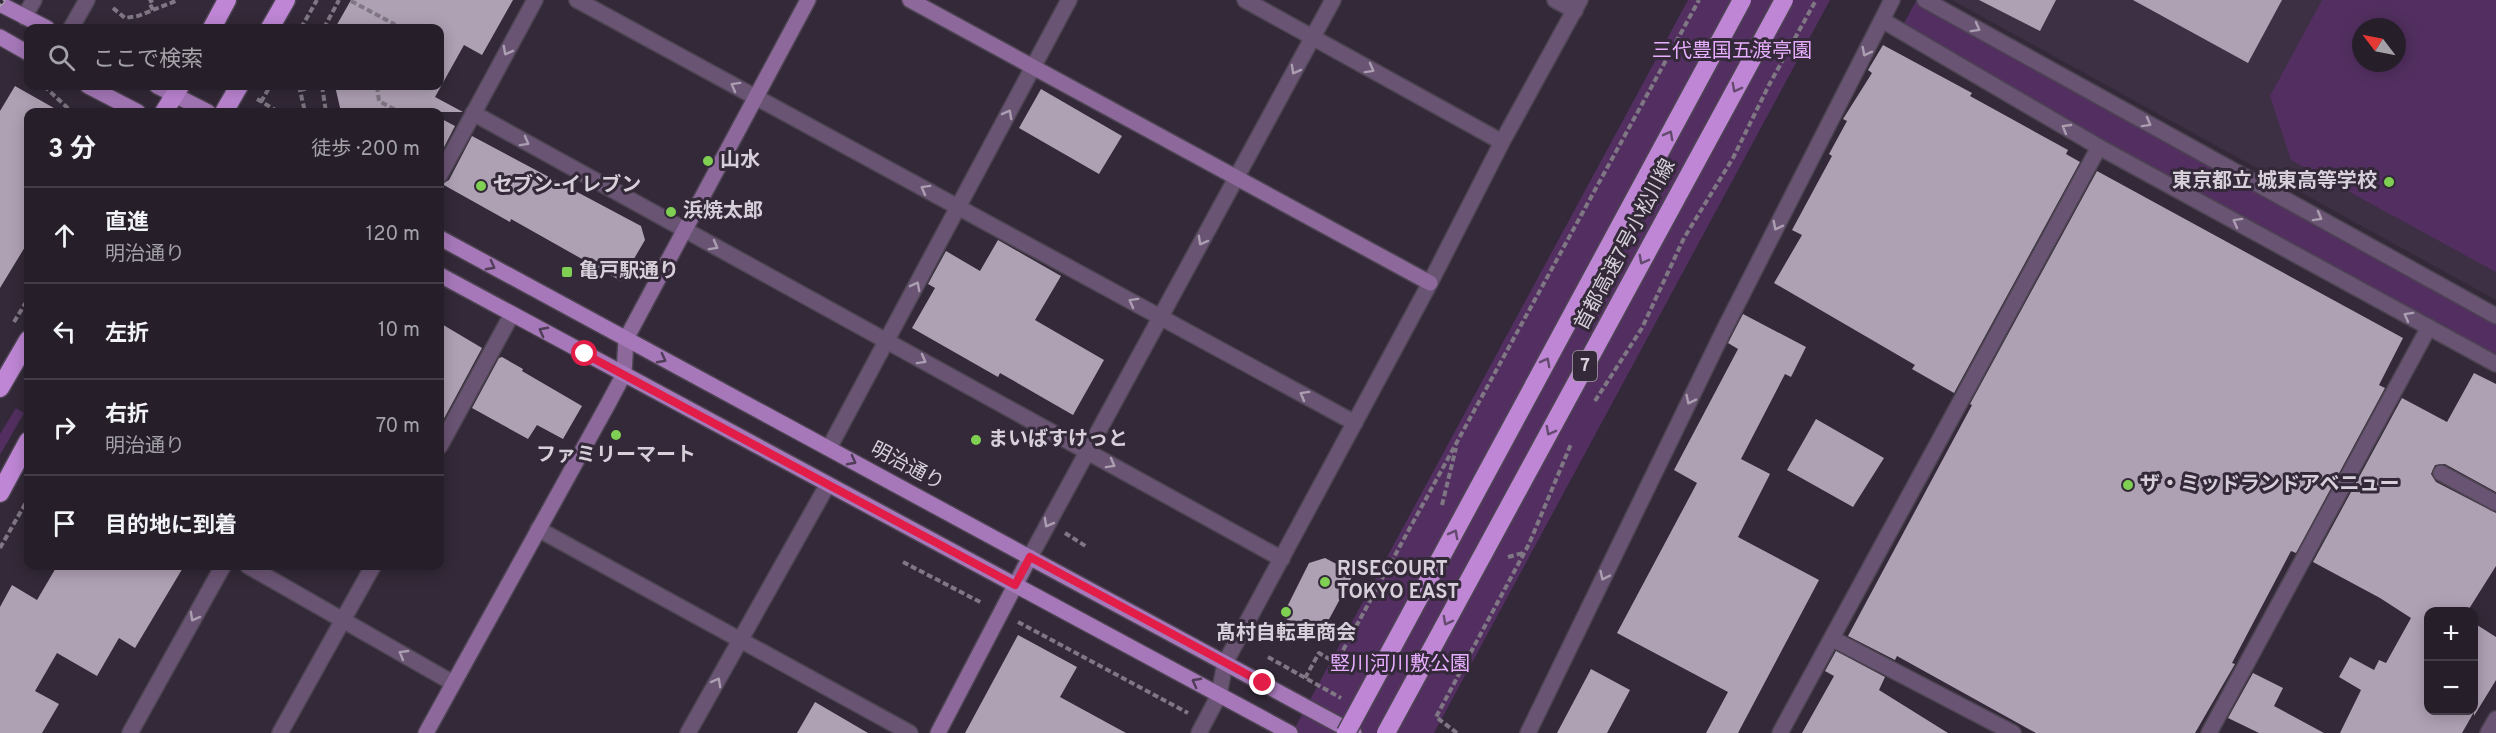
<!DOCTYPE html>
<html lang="ja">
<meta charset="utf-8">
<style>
:root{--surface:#261f2a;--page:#322c36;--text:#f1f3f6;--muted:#a4a2a8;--line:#423d47}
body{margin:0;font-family:Overpass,"Noto Sans JP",sans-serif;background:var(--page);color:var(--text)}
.controls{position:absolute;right:18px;bottom:18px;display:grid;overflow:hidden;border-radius:12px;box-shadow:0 3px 15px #0003}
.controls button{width:54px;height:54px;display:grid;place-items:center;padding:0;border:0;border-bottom:2px solid var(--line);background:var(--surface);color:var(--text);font:30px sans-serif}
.compass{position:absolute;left:2352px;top:18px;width:54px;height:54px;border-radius:50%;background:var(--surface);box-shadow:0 3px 15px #0003;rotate:302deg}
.stop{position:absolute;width:18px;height:18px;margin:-14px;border:4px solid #e11d48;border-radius:50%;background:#fff}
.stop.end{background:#e11d48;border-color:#fff;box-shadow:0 2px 6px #0008}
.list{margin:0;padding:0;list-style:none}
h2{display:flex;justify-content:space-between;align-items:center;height:78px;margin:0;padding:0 24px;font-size:26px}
h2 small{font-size:20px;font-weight:400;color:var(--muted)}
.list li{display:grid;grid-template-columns:39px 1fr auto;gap:18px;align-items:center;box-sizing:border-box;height:96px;padding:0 24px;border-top:2px solid var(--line)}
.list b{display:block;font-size:22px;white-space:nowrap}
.list p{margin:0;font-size:20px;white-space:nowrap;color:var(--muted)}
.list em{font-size:20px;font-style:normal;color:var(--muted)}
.icon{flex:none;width:33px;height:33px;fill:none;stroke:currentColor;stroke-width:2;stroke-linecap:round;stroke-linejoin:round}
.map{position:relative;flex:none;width:2496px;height:733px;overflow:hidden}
.search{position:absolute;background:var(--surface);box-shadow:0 3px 15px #0003;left:24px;top:24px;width:420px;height:66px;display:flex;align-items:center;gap:15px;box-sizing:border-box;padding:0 21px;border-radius:12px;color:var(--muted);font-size:22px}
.panel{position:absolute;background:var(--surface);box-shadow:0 3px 15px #0003;left:24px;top:108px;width:420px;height:462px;border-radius:12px}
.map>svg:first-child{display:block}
.built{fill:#3e3044;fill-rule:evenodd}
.green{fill:#522f60;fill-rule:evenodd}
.building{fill:#aea1b4}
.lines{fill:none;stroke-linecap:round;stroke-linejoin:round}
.lane-casing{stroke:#4d4452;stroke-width:18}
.street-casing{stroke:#4d4452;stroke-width:18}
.secondary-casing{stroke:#4d4452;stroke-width:18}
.primary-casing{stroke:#4d4452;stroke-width:18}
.highway-casing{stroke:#4d4452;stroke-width:21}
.path{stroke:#807784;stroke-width:4;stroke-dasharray:6 3;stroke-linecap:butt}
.lane{stroke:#6a5474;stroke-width:15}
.street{stroke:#6a5474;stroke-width:15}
.secondary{stroke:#8c689b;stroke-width:15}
.primary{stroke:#a678b9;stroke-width:15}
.highway{stroke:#be86d4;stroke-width:18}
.rail-casing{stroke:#a59da9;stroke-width:7}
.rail{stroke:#332938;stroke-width:4.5;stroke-dasharray:14;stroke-linecap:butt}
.highway-bridge-casing{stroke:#4d4452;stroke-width:21;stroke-linecap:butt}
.highway-bridge{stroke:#be86d4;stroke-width:18}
.oneway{stroke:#ab9eb1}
.oneway2{stroke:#644a6f}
.oneway3{stroke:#503d58}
.route{stroke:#e11d48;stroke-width:8}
.poi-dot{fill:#7fd052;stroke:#332938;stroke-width:2}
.labels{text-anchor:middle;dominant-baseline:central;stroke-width:6;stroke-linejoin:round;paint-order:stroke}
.shield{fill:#332938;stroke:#a69ea9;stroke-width:1.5}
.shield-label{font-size:18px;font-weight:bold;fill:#d7d0da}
.park-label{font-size:20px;fill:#e8aeff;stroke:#332938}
.poi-label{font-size:20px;font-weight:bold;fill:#d7d0da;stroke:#332938;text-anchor:start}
.street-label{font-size:20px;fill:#d7d0da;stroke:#332938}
</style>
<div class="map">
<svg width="2496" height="733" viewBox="0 0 2496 733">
<rect width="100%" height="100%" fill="#332938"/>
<path class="built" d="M1952 0H2496V300ZM2361 27H2397V63H2361Z"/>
<path class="green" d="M1688 0H1830L1434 733H1292Z
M2322 0H2496V272L2291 160 2270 96ZM2361 27H2397V63H2361Z
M1916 1 2496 321V358L2196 194 1903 25Z
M16 408 24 413 0 455V434Z"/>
<path class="building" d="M351 0H513L482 55 464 45 435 97 463 112H341L335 86H440V28H335Z
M1979 0H2056L2040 31Z
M2133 0H2282L2248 63Z
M1883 45 1972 93 1970 96 2068 150 2066 154 2080 162 1954 393 1912 369 1915 365 1774 283 1802 235 1792 230 1832 156 1829 154 1847 121 1843 119 1872 73 1868 70Z
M15 86 61 112H28V242L0 288V111Z
M1041 89 1122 136 1099 174 1019 128Z
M440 118 455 126 440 155Z
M472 136 641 226 645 240 621 281 511 219 510 222 442 184 449 180Z
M2097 171 2403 338 2379 385 2385 388 2296 553 2291 551 2232 663 2235 664 2195 733H2036L1897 656 1895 660 1848 636 1972 405 1970 404Z
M998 240 1061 276 1035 320 1104 360 1073 415 1000 373 998 377 912 328 935 288 928 284 946 251 980 271Z
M1743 314 1806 347 1791 377 1785 374 1741 459 1770 474 1738 537 1819 580 1738 733H1706L1728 692 1617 633 1697 483 1674 470 1738 349 1728 343Z
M440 323 482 348 440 426Z
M502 357 523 369 522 371 582 406 563 439 537 425 528 439 472 408 499 358Z
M2474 373 2496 384V492L2445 464 2435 465 2431 474 2436 482 2496 513V566L2467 612H2428V711H2474V623L2496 637V680L2474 716V712L2462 733H2340L2361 690 2339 677 2350 657 2374 670 2379 660 2386 663 2411 618 2380 598 2313 562 2402 398 2447 422Z
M1816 419 1884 458 1853 507 1787 470Z
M1325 558 1354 573 1320 636 1282 617 1309 563Z
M57 566H184L135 648 119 638 97 676 57 653 35 691 59 704 42 733H0V607L12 585 37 600Z
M1018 635 1077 667 1060 697 1126 733H965Z
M1836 651 1885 677 1879 690 1948 733H1802L1834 676 1825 671Z
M1591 669 1630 690 1607 733H1557Z
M2253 673 2283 688 2274 706 2324 733H2259L2228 718Z
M815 702 868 733H797Z"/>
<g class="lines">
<defs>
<path id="lane" d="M24 17 34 0
M2441 473 2496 503
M1833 639 2013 733
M2209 733 2429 327
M2488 733 2496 719"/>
<path id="street" d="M577 0 1355 423
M1245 0 1502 142
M1555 0 1575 11
M1925 0 2496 316
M1882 20 2099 147 2496 364
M71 28 87 0
M473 113 1282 559
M440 175 535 0
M440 446 512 314
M829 448 1069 0
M538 529 910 733
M1030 557 1333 0
M248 566 453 683
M130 733 223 566
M280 733 373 566
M688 733 828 484
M1199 733 1219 695 1225 663 1430 283 1502 142 1580 0
M1528 733 1724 330 1892 0
M1780 733 2099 147"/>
<path id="secondary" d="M910 0 1430 283
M426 733 608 404 624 374 626 339 808 0
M938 733 1030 557"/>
<path id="primary" d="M0 4 47 28
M0 37 28 53
M88 86 138 112
M157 86 208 112
M440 238 1354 733
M440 275 1290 733"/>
<path id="highway" d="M212 28 227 0
M270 28 286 0
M164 112 180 86
M224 112 239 86
M0 388 28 340
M0 493 28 441"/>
</defs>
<use href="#lane" class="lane-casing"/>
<use href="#street" class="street-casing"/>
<use href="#secondary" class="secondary-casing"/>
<use href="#primary" class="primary-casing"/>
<use href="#highway" class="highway-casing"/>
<path class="path" d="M351 1 394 24 392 28
M113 8 125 18 138 16 178 0
M153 10 149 2 153 0
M301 28 317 0
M324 28 339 0
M44 86 72 112
M299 86 305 112
M322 86 326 112
M377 86 379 101 399 112
M300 90 310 88 309 86
M257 99 277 111 276 112
M261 102 270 86
M14 322 28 299
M1595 401 1642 328 1684 238 1733 158 1769 85 1816 0
M1442 505 1456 448
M1065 533 1087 547
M0 548 28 499
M1508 557 1523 553
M903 562 982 603
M1018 622 1188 713
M1268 657 1341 698
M1305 678 1319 653 1336 663 1699 0
M1457 733 1436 717 1529 544 1571 444"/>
<use href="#lane" class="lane"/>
<use href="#street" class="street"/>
<use href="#secondary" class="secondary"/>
<use href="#primary" class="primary"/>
<use href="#highway" class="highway"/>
<defs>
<path id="rail" d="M0 3 2 0"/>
</defs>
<use href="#rail" class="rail-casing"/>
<use href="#rail" class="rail"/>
<defs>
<path id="highway-bridge" d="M1346 733 1742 0
M1386 733 1784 0"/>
</defs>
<use href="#highway-bridge" class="highway-bridge-casing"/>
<use href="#highway-bridge" class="highway-bridge"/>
</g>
<defs><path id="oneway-chevron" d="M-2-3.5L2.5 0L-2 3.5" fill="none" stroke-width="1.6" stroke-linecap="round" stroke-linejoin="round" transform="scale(1.5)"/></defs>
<g class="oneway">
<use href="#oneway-chevron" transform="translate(1976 28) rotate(29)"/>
<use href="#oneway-chevron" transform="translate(507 51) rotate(118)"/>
<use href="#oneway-chevron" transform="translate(1866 52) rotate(117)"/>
<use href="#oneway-chevron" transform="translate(1370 69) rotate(29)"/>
<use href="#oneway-chevron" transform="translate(1295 70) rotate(119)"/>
<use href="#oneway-chevron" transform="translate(735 86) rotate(-151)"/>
<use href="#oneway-chevron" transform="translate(1008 114) rotate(-62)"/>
<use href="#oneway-chevron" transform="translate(2147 123) rotate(29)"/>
<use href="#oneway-chevron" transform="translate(2066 128) rotate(-150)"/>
<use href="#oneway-chevron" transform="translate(525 142) rotate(29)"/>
<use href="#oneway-chevron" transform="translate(925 189) rotate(-151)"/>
<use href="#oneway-chevron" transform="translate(2318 217) rotate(29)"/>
<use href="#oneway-chevron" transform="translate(2237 222) rotate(-151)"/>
<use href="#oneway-chevron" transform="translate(1777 226) rotate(117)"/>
<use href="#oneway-chevron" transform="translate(1202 241) rotate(119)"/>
<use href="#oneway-chevron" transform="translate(714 246) rotate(29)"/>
<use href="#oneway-chevron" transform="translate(916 286) rotate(-62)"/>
<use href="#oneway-chevron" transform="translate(1133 302) rotate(-151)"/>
<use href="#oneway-chevron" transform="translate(2408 316) rotate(-151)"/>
<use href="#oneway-chevron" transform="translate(922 360) rotate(29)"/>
<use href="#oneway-chevron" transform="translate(1304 395) rotate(-151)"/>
<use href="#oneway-chevron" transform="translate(1690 400) rotate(116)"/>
<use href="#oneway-chevron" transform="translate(1111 464) rotate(29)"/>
<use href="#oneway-chevron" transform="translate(1048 523) rotate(119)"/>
<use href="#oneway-chevron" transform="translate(1604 576) rotate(116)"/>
<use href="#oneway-chevron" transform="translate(194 617) rotate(119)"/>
<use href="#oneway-chevron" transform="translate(403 654) rotate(-150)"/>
<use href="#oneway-chevron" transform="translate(717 682) rotate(-61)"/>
</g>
<g class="oneway2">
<use href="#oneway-chevron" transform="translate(1736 88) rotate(118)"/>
<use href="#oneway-chevron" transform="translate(1669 135) rotate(-62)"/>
<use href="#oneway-chevron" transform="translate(1643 260) rotate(118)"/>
<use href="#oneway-chevron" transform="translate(1546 362) rotate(-62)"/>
<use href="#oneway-chevron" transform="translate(1550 431) rotate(118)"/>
<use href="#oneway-chevron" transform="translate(1454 534) rotate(-62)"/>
<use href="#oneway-chevron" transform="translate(1447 621) rotate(118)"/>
</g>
<g class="oneway3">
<use href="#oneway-chevron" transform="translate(491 266) rotate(28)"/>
<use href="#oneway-chevron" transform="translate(543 331) rotate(-152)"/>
<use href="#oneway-chevron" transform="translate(662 359) rotate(28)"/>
<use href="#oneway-chevron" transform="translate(852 461) rotate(28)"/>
<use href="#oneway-chevron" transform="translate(1196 682) rotate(-152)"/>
</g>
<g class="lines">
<path class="route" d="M585 354 1015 585 1030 557 1263 683"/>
</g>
<g class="poi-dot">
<circle cx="708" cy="161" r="6"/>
<circle cx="2389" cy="182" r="6"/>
<circle cx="481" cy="186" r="6"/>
<circle cx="671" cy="212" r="6"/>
<rect x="561" y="266" width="12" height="12" rx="3"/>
<circle cx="616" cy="435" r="6"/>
<circle cx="976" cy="440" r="6"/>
<circle cx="2128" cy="485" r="6"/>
<circle cx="1325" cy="582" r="6"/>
<circle cx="1286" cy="612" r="6"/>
</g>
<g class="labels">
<rect class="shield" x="1573" y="351" width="24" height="30" rx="4.5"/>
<g class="shield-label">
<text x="1585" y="366">7</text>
</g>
<g class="park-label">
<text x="1732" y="52">三代豊国五渡亭園</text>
<text x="1400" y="665">竪川河川敷公園</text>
</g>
<g class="poi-label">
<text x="720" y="161">山水</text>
<text x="2377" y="182" text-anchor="end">東京都立 城東高等学校</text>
<text x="493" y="186">セブン-イレブン</text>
<text x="683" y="212">浜焼太郎</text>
<text x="579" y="272">亀戸駅通り</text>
<text x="988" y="440">まいばすけっと</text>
<text x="616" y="456" text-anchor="middle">ファミリーマート</text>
<text x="2140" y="485">ザ・ミッドランドアベニュー</text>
<text x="1337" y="570">RISECOURT<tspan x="1337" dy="23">TOKYO EAST</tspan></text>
<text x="1286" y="634" text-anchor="middle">髙村自転車商会</text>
</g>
<g class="street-label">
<text transform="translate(1626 245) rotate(-62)">首都高速7号小松川線</text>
<text transform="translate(907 467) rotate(28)">明治通り</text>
</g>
</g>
</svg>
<div class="controls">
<button>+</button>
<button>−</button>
</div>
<svg class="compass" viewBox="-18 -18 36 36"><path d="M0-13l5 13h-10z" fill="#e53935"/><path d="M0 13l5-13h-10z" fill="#a4a2a8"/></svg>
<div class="stop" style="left:585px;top:354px"></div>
<div class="stop end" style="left:1263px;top:683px"></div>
<div class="search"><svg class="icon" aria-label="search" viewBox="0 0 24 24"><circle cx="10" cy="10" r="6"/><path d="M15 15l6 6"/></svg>ここで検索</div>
<section class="panel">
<h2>3 分<small>徒歩 · 200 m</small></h2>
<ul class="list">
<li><svg class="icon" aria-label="ahead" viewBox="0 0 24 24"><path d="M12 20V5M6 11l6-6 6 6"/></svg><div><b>直進</b><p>明治通り</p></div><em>120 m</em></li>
<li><svg class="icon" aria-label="left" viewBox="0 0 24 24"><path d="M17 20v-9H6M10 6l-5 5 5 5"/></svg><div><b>左折</b></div><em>10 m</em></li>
<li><svg class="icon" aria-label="right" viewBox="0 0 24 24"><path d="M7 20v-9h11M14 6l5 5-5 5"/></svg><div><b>右折</b><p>明治通り</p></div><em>70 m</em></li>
<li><svg class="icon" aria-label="arrive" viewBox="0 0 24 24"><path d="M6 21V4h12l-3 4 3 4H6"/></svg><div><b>目的地に到着</b></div></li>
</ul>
</section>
</div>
